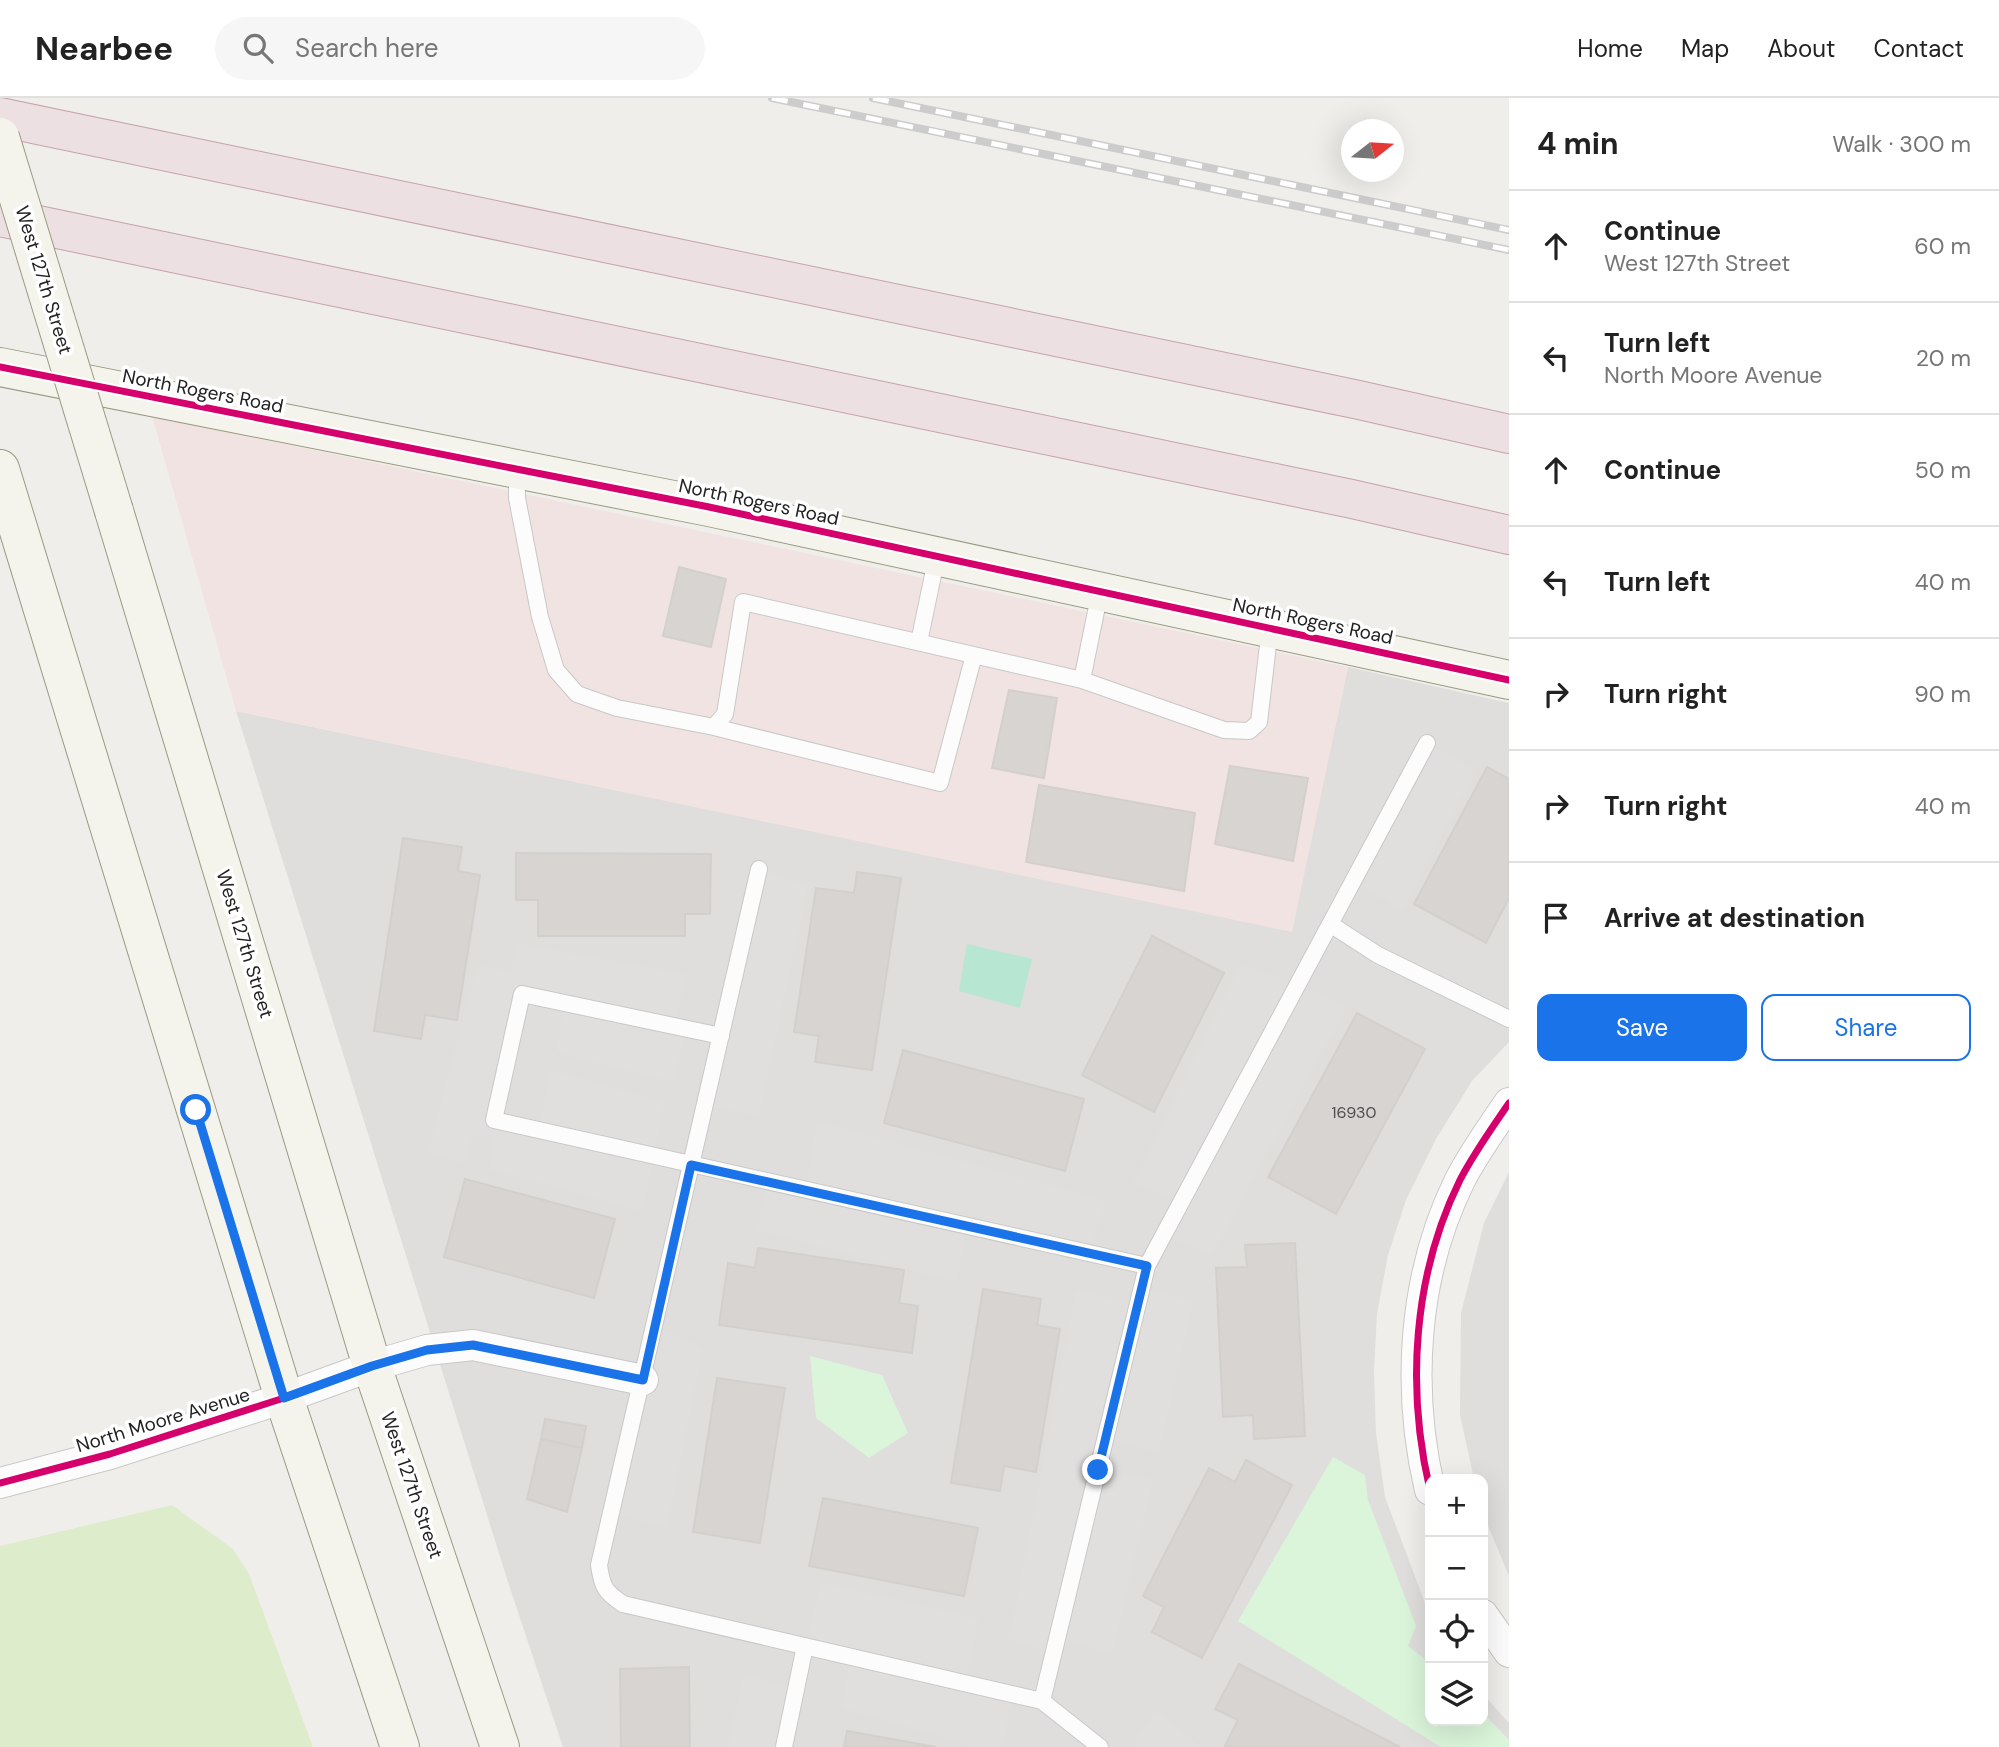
<!DOCTYPE html>
<meta charset="utf-8">
<style>
:root{--surface:#fff;--page:#f6f6f6;--text:#222;--muted:#767676;--line:#e0e0e0;--accent:#1a73e8}
body{margin:0;font-family:"DM Sans",sans-serif;background:var(--page);color:var(--text)}
.controls{position:absolute;right:21px;bottom:21px;display:grid;overflow:hidden;border-radius:14px;box-shadow:0 7px 28px #0002}
.controls button{width:63px;height:63px;display:grid;place-items:center;padding:0;border:0;border-bottom:2px solid var(--line);background:var(--surface);color:var(--text);font:35px sans-serif}
.compass{position:absolute;left:1341px;top:21px;width:63px;height:63px;border-radius:50%;background:var(--surface);box-shadow:0 7px 28px #0002;rotate:73deg}
.stop{position:absolute;width:21px;height:21px;margin:-16px;border:5px solid #1a73e8;border-radius:50%;background:#fff}
.stop.end{background:#1a73e8;border-color:#fff;box-shadow:0 2px 7px #0008}
.list{margin:0;padding:0;list-style:none}
h2{display:flex;justify-content:space-between;align-items:center;height:91px;margin:0;padding:0 28px;font-size:30px}
h2 small{font-size:23px;font-weight:400;color:var(--muted)}
.list li{display:grid;grid-template-columns:46px 1fr auto;gap:21px;align-items:center;box-sizing:border-box;height:112px;padding:0 28px;border-top:2px solid var(--line)}
.list b{display:block;font-size:26px;white-space:nowrap}
.list p{margin:0;font-size:23px;white-space:nowrap;color:var(--muted)}
.list em{font-size:23px;font-style:normal;color:var(--muted)}
.actions{display:flex;gap:14px;padding:21px 28px}
.actions a{flex:1;padding:16px 0;border:2px solid var(--accent);border-radius:14px;text-align:center;font-size:24px;color:var(--accent)}
.actions .main{background:var(--accent);color:#fff}
.icon{flex:none;width:38px;height:38px;fill:none;stroke:currentColor;stroke-width:2;stroke-linecap:round;stroke-linejoin:round}
.map{position:relative;flex:none;width:1509px;height:1649px;overflow:hidden}
header{display:flex;align-items:center;gap:42px;box-sizing:border-box;height:98px;padding:0 35px;background:var(--surface);border-bottom:2px solid var(--line)}
header strong{font-size:33px}
nav{display:flex;gap:38px;margin-inline-start:auto;font-size:24px}
.search{width:490px;height:63px;background:var(--page);display:flex;align-items:center;gap:18px;box-sizing:border-box;padding:0 24px;border-radius:38px;color:var(--muted);font-size:26px}
main{display:flex}
aside{flex:1;background:var(--surface)}
.map>svg:first-child{display:block}
.residential{fill:#dfdedc}
.commercial{fill:#f1e3e1}
.grass{fill:#ddeccb}
.park{fill:#daf5da}
.pitch{fill:#b7e6d2}
.parking{fill:#e0dfde}
.building{fill:#d7d4d2;stroke:#d3d0cc;stroke-width:2}
.lines{fill:none;stroke-linecap:round;stroke-linejoin:round}
.lane-casing{stroke:#c9c8c7;stroke-width:18}
.street-casing{stroke:#c9c8c7;stroke-width:32}
.secondary-casing{stroke:#999a82;stroke-width:40}
.highway-casing{stroke:#c5a2ac;stroke-width:40}
.lane{stroke:#fdfcfc;stroke-width:16}
.street{stroke:#fdfcfc;stroke-width:30}
.secondary{stroke:#f4f4ed;stroke-width:38}
.highway{stroke:#ece0e2;stroke-width:38}
.rail-casing{stroke:#ccc;stroke-width:8}
.rail{stroke:#fff;stroke-width:5;stroke-dasharray:16;stroke-linecap:butt}
.secondary-bridge-casing{stroke:#999a82;stroke-width:40;stroke-linecap:butt}
.secondary-bridge{stroke:#f4f4ed;stroke-width:38}
.cycleway-casing{stroke:#fff;stroke-width:11}
.cycleway{stroke:#d6006c;stroke-width:7}
.route{stroke:#1a73e8;stroke-width:9}
.labels{text-anchor:middle;dominant-baseline:central;stroke-width:7;stroke-linejoin:round;paint-order:stroke}
.number-label{font-size:16px;fill:#4f4e4e}
.street-label{font-size:19px;fill:#222;stroke:#fff}
</style>
<header>
<strong>Nearbee</strong>
<div class="search"><svg class="icon" aria-label="search" viewBox="0 0 24 24"><circle cx="10" cy="10" r="6"/><path d="M15 15l6 6"/></svg>Search here</div>
<nav><a>Home</a><a>Map</a><a>About</a><a>Contact</a></nav>
</header>
<main>
<div class="map">
<svg width="1509" height="1649" viewBox="0 0 1509 1649">
<rect width="100%" height="100%" fill="#f0eeeb"/>
<path class="residential" d="M1348 569 1509 605V944L1472 983 1436 1041 1406 1102 1388 1157 1377 1216 1374 1274 1376 1335 1385 1399 1430 1518V1623H1483V1596L1509 1625V1649H563L507 1481 236 613 1291 833Z
M1509 1074V1478L1483 1416V1381H1474L1460 1317 1461 1215 1484 1125Z"/>
<path class="commercial" d="M152 318 1348 569 1292 834 236 613Z"/>
<path class="grass" d="M172 1407 233 1451 249 1476 313 1649H0V1448Z"/>
<path class="park" d="M810 1258 882 1277 908 1335 869 1360 816 1320Z
M1333 1359 1365 1377 1368 1402 1416 1528 1408 1548 1430 1565V1623H1483V1615L1509 1642V1649H1441L1238 1523Z"/>
<path class="pitch" d="M967 846 1032 861 1020 910 959 893Z"/>
<path class="parking" d="M1427 645 1476 673 1402 813 1353 782Z
M759 771 808 788 759 1017 705 1008Z
M519 846 686 876 675 927 686 930 674 984 556 954 564 905 522 896 494 1021 540 1032 550 972 664 1004 643 1113 489 1071 495 1040 472 1037 465 1065 428 1055 477 867 510 873Z
M1241 867 1298 886 1346 910 1211 1158 1164 1136 1180 1104 1133 1085Z
M817 1023 1106 1103 1089 1155 966 1128 957 1184 757 1132 767 1084 806 1092Z
M1141 1190 1193 1203 1159 1354 1106 1341 1098 1372 1153 1381 1112 1556 1057 1540 1053 1556 1006 1540 1012 1528 1076 1192 1137 1206Z
M654 1229 703 1249 667 1430 611 1415Z
M821 1484 979 1521 966 1585 1011 1596 1004 1649H977L842 1610 851 1559 805 1548Z
M744 1575 796 1592 784 1649H728Z
M1156 1613 1202 1649H1130Z"/>
<path class="building" d="M679 469 726 481 711 549 663 538Z
M1009 592 1057 600 1044 680 992 670Z
M1230 668 1308 680 1293 763 1215 746Z
M1487 669 1509 681V800L1486 845 1414 806Z
M1039 687 1195 715 1184 793 1026 764Z
M403 740 462 749 458 773 480 777 457 922 425 917 421 941 374 933Z
M516 755 711 756 710 816H685V838H538V802H516Z
M857 774 901 780 872 972 815 964 819 938 794 934 816 790 854 795Z
M1152 838 1224 875 1154 1014 1082 977Z
M1357 915 1425 951 1336 1116 1268 1079Z
M903 952 1084 1001 1065 1073 884 1025Z
M465 1081 615 1121 594 1200 444 1159Z
M1295 1145 1305 1338 1254 1341 1253 1317 1223 1319 1216 1170 1247 1169 1245 1147Z
M758 1150 904 1172 899 1205 918 1208 912 1255 719 1227 728 1165 755 1170Z
M983 1191 1041 1201 1037 1227 1060 1231 1036 1374 1004 1368 1000 1393 951 1385Z
M717 1280 785 1290 760 1445 693 1434Z
M545 1321 586 1328 582 1350 541 1341Z
M541 1341 582 1350 567 1414 527 1401Z
M1246 1362 1292 1387 1202 1560 1152 1534 1164 1509 1143 1498 1209 1370 1235 1384Z
M823 1400 978 1430 964 1498 809 1468Z
M1239 1566 1400 1649H1227L1225 1648 1238 1622 1215 1611Z
M689 1569 690 1649H621L620 1571Z
M847 1633 936 1649H844Z"/>
<g class="lines">
<defs>
<path id="lane" d="M517 371V400L540 519 556 572 577 596 617 610 714 629 725 616 743 504 1082 582 1224 632 1249 633 1259 624 1270 530
M919 544 937 458
M1082 582 1100 494
M714 629 940 685 974 557
M759 771 599 1467C602 1489 605 1494 623 1506L1042 1603 1100 1649
M1330 826 1378 857 1509 921
M721 938 522 896 494 1022 1147 1168
M1042 1603 1147 1168 1427 645
M784 1649 805 1548"/>
<path id="street" d="M0 1385 110 1356 284 1300 372 1268 427 1252 473 1247 643 1282
M1430 1392C1406 1290 1413 1177 1460 1082 1474 1055 1492 1030 1509 1005
M1483 1517 1509 1554"/>
<path id="secondary" d="M0 269 709 409 1509 582
M0 371 284 1300 400 1649
M114 413 372 1268 500 1649"/>
<path id="highway" d="M0 19 1359 302 1509 336
M0 119 1352 401 1509 437"/>
</defs>
<use href="#lane" class="lane-casing"/>
<use href="#street" class="street-casing"/>
<use href="#secondary" class="secondary-casing"/>
<use href="#highway" class="highway-casing"/>
<use href="#lane" class="lane"/>
<use href="#street" class="street"/>
<use href="#secondary" class="secondary"/>
<use href="#highway" class="highway"/>
<defs>
<path id="rail" d="M772 0 1509 152
M873 0 1509 132"/>
</defs>
<use href="#rail" class="rail-casing"/>
<use href="#rail" class="rail"/>
<defs>
<path id="secondary-bridge" d="M0 39 114 413"/>
</defs>
<use href="#secondary-bridge" class="secondary-bridge-casing"/>
<use href="#secondary-bridge" class="secondary-bridge"/>
<defs>
<path id="cycleway" d="M0 269 709 409 1509 582
M0 1385 110 1356 284 1300 372 1268 427 1252 473 1247 643 1282
M1430 1392C1406 1290 1413 1177 1460 1082 1474 1055 1492 1030 1509 1005"/>
</defs>
<use href="#cycleway" class="cycleway-casing"/>
<use href="#cycleway" class="cycleway"/>
</g>
<g class="lines">
<path class="route" d="M196 1012 284 1300 372 1268 427 1252 473 1247 643 1282 691 1067 1147 1168 1098 1372"/>
</g>
<g class="labels">
<g class="number-label">
<text x="1354" y="1014">16930</text>
</g>
<g class="street-label">
<text transform="translate(44 182) rotate(73)">West 127th Street</text>
<text transform="translate(203 293) rotate(11)">North Rogers Road</text>
<text transform="translate(759 404) rotate(12)">North Rogers Road</text>
<text transform="translate(1313 523) rotate(12)">North Rogers Road</text>
<text transform="translate(245 846) rotate(73)">West 127th Street</text>
<text transform="translate(163 1322) rotate(-17)">North Moore Avenue</text>
<text transform="translate(412 1387) rotate(71)">West 127th Street</text>
</g>
</g>
</svg>
<div class="controls">
<button>+</button>
<button>−</button>
<button><svg class="icon" aria-label="locate" viewBox="0 0 24 24"><circle cx="12" cy="12" r="6"/><path d="M12 2v4M12 18v4M2 12h4M18 12h4"/></svg></button>
<button><svg class="icon" aria-label="layers" viewBox="0 0 24 24"><path d="M12 4l9 5-9 5-9-5zM3 14l9 5 9-5"/></svg></button>
</div>
<svg class="compass" viewBox="-18 -18 36 36"><path d="M0-13l5 13h-10z" fill="#e53935"/><path d="M0 13l5-13h-10z" fill="#767676"/></svg>
<div class="stop" style="left:196px;top:1012px"></div>
<div class="stop end" style="left:1098px;top:1372px"></div>
</div>
<aside>
<h2>4 min<small>Walk · 300 m</small></h2>
<ul class="list">
<li><svg class="icon" aria-label="ahead" viewBox="0 0 24 24"><path d="M12 20V5M6 11l6-6 6 6"/></svg><div><b>Continue</b><p>West 127th Street</p></div><em>60 m</em></li>
<li><svg class="icon" aria-label="left" viewBox="0 0 24 24"><path d="M17 20v-9H6M10 6l-5 5 5 5"/></svg><div><b>Turn left</b><p>North Moore Avenue</p></div><em>20 m</em></li>
<li><svg class="icon" aria-label="ahead" viewBox="0 0 24 24"><path d="M12 20V5M6 11l6-6 6 6"/></svg><div><b>Continue</b></div><em>50 m</em></li>
<li><svg class="icon" aria-label="left" viewBox="0 0 24 24"><path d="M17 20v-9H6M10 6l-5 5 5 5"/></svg><div><b>Turn left</b></div><em>40 m</em></li>
<li><svg class="icon" aria-label="right" viewBox="0 0 24 24"><path d="M7 20v-9h11M14 6l5 5-5 5"/></svg><div><b>Turn right</b></div><em>90 m</em></li>
<li><svg class="icon" aria-label="right" viewBox="0 0 24 24"><path d="M7 20v-9h11M14 6l5 5-5 5"/></svg><div><b>Turn right</b></div><em>40 m</em></li>
<li><svg class="icon" aria-label="arrive" viewBox="0 0 24 24"><path d="M6 21V4h12l-3 4 3 4H6"/></svg><div><b>Arrive at destination</b></div></li>
</ul>
<div class="actions"><a class="main">Save</a><a>Share</a></div>
</aside>
</main>
